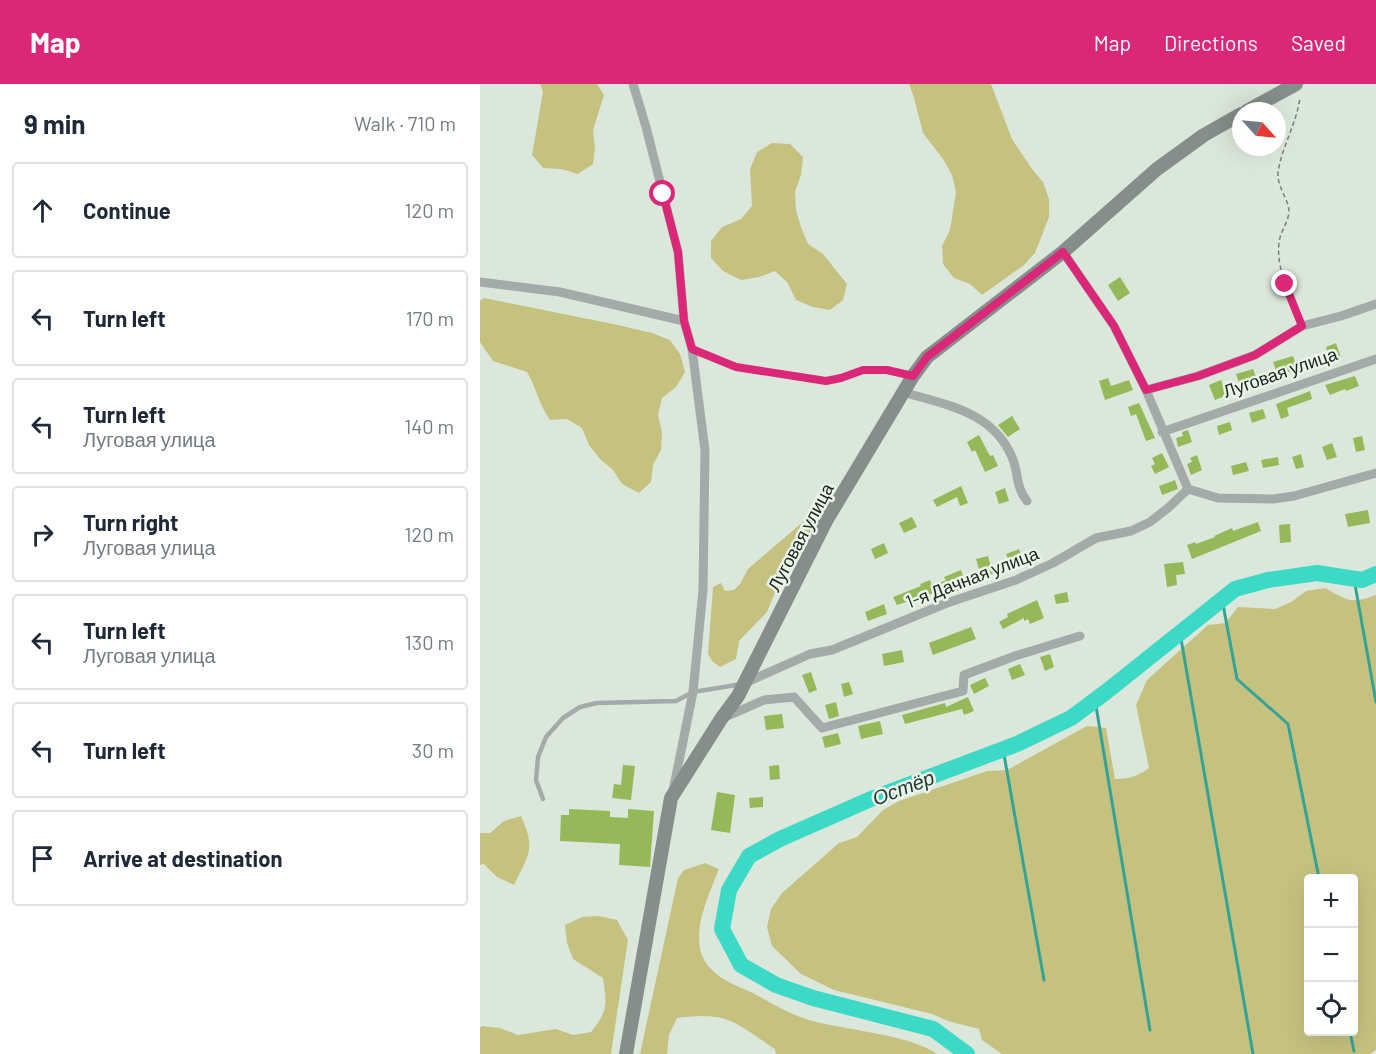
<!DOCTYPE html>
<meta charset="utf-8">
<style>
:root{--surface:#fff;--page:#f2f2f3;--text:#1f2937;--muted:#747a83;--line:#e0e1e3;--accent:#db2777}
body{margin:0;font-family:Barlow,sans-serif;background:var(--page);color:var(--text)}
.controls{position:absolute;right:18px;bottom:18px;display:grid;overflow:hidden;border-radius:6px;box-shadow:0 6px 24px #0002}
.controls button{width:54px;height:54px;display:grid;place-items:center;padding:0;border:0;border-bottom:2px solid var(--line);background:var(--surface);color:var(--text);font:30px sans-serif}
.compass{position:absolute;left:752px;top:18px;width:54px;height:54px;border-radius:50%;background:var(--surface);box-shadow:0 6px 24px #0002;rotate:117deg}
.stop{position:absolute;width:18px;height:18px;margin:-14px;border:4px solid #db2777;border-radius:50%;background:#fff}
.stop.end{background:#db2777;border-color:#fff;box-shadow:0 2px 6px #0008}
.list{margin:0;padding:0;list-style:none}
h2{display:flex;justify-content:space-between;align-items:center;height:78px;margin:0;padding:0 24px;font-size:26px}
h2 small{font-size:20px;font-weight:400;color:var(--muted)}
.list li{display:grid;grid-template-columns:39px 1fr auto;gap:18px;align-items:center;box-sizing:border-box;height:96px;margin:0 12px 12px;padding:0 12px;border:2px solid var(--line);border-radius:6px}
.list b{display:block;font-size:22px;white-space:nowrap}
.list p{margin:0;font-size:20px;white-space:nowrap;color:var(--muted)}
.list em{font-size:20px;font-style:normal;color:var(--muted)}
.icon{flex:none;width:33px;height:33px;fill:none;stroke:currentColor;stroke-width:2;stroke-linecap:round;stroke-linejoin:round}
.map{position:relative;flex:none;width:896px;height:970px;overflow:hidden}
header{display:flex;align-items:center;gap:36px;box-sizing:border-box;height:84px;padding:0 30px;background:var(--accent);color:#fff}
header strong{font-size:28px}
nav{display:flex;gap:33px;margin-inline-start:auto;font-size:21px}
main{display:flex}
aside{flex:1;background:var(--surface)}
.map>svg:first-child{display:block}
.green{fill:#c5c280;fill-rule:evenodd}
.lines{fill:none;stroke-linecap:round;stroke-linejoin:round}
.stream{stroke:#34a396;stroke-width:3}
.river{stroke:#3cd9c7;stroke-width:16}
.building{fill:#95b858}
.path{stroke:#787f78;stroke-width:1.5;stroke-dasharray:4.5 3;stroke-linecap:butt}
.lane{stroke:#a4aaa7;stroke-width:4.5}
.street{stroke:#a4aaa7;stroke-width:9}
.secondary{stroke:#858e8a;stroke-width:14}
.route{stroke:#db2777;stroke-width:8}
.labels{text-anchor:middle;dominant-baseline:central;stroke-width:5;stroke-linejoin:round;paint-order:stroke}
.street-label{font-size:18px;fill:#222622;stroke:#e9f4e9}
.water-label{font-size:20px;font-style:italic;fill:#203935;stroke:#e9f4e9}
</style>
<header>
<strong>Map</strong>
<nav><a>Map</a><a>Directions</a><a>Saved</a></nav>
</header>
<main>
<aside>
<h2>9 min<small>Walk · 710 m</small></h2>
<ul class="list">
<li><svg class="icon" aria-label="ahead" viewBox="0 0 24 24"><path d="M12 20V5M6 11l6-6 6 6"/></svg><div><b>Continue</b></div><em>120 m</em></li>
<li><svg class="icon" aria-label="left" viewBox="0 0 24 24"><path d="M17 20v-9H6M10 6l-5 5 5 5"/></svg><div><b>Turn left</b></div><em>170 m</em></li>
<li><svg class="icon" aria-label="left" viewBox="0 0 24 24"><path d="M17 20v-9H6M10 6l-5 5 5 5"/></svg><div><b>Turn left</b><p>Луговая улица</p></div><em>140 m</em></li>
<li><svg class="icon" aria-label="right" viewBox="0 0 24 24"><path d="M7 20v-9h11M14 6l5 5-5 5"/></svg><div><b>Turn right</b><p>Луговая улица</p></div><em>120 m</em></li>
<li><svg class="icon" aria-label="left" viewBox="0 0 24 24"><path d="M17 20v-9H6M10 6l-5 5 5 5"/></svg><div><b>Turn left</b><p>Луговая улица</p></div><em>130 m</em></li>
<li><svg class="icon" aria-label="left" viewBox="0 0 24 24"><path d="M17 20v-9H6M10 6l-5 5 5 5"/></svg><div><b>Turn left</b></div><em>30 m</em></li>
<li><svg class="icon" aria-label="arrive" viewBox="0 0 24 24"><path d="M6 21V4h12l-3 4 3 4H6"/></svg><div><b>Arrive at destination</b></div></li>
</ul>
</aside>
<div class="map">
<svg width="896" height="970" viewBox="0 0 896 970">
<rect width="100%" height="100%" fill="#dce7dc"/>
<path class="green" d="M60 0H117L124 11 113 46 115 63 113 80 98 90 81 85 63 84 52 71 63 8Z
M429 0H511L532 55 552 85 563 98 569 115V133L555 169 544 181 502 211 490 200 474 194 463 180 462 162 470 146 476 108 472 91 463 75 443 49 434 14Z
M292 59 310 60 323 73 321 91 315 108 316 126 321 143 328 160 343 170 367 200 363 216 350 226 333 223 316 216 307 198 295 187 279 193 261 196 243 187 231 174V157L242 143 261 135 272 122 270 85 277 68Z
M4 214 138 241 172 249 190 256 200 270 205 288 196 303 182 314 178 331 182 348 181 366 173 381 171 398 159 409 142 400 133 386 120 375 109 361 102 344 87 335 70 336C58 319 57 305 47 288L13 277 0 258V217Z
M339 424 338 434 294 511 287 528 259 557 256 575 240 583 232 577 228 570 233 503 241 499 245 507 254 506 260 500 268 485Z
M845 504C868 517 871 520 896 511V966L890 970H522L502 956 499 945 468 937 452 930 354 906 321 890 292 862 287 843 291 825 302 809 359 759 377 753 403 726 419 717 507 687 527 686 607 642 626 644 635 695C648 695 659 692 669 684L656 621 667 596 728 541 745 539 758 523 795 525 811 518 826 507ZM828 794H874V948H828Z
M41 732C56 765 49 770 34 801L17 793 4 780 0 781V749H10L24 737Z
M225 779 239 785C228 813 205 859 231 885 241 896 257 902 271 908 290 918 312 932 333 937 366 946 431 951 457 970H296L295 965C254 938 248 927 197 934L189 951 187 970H160L198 794 204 786Z
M119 832 137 836 148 856 131 970H0V944L2 942 20 944 38 951 76 945 93 951 111 948C128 927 127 920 123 894L93 875 87 859 85 841 102 833Z"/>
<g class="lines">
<path class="stream" d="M874 495 896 618
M742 515 757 595 808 640 839 794
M700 549 773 970
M615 616 670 946
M523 665 564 896
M870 948 874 967"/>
<path class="river" d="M487 970 453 945 333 914 296 901 261 881 242 845 249 806 269 772 300 755 391 715 537 660 591 634 626 608 755 505 788 496 837 489 882 496 896 490"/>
</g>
<path class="building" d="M640 193 650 209 638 217 628 201Z
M856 259 861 274 851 278 846 263Z
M813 272 817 285 798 292 793 278Z
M773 285 776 293 759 299 756 290Z
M875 292 879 302 866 307 865 305 850 311 845 301Z
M628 294 631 302 649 296 653 306 625 316 619 297Z
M741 296 747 311 735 316 729 301Z
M830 307 832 315 807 324 809 332 801 335 796 320Z
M659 319 675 354 666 357 656 330 651 332 648 323Z
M783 325 786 334 772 339 769 329Z
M532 332 540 345 528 353 518 341Z
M750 338 752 346 739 351 737 342Z
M708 346 712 358 698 363 696 354 703 352 702 348Z
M499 351 510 372 513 371 518 382 505 388 495 366 492 368 487 358Z
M882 352 885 366 876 368 873 354Z
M852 359 857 373 847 376 842 363Z
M682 369 689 383 675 390 671 382 675 380 672 374Z
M821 370 824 383 816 385 812 373Z
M717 371 722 386 711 391 707 380 712 378 710 374Z
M798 373 799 381 783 384 781 376Z
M766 378 769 387 753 391 751 382Z
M695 396 698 405 682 411 679 402Z
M481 402 488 419 480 422 477 413 457 423 453 416Z
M525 404 529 417 519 420 515 408Z
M888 426 890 439 868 443 865 430Z
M432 433 437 443 424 449 419 439Z
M778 438 781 447 712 475 707 461 715 458 716 460 735 453 734 452 752 444 753 447Z
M810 440 811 458 800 459 799 441Z
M404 459 408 469 395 475 391 465Z
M539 465 544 479 531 481 526 470Z
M508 472 513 490 501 493 496 475Z
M703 478 705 490 696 491 697 501 687 503 684 480Z
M481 486 486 500 480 503 481 505 475 508 473 505 470 506 469 504 417 521 413 513 441 502 440 500 450 496 452 502 466 496 464 493Z
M587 508 589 518 576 520 574 511Z
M557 516 564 534 550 540 548 535 544 537V534L523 545 519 538 528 533 527 530Z
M404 520 407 530 388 537 385 528Z
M491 543 496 555 453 571 449 559Z
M422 566 424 578 404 582 402 570Z
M570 570 574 583 565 587 560 573Z
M540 580 545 591 532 596 528 585Z
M331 588 337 606 329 609 322 591Z
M505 594 509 602 494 610 490 601Z
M369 598 373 610 364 613 361 600Z
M488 613 494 627 484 631 482 625 425 640 422 631 465 619 466 623Z
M356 618 359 632 349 635 345 621Z
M302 630 304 644 286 646 284 632Z
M400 637 403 650 381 655 378 642Z
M358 649 361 660 345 664 342 653Z
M143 681 155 682 151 716 132 714 134 700 141 701Z
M299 681 300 695 290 696 289 682Z
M237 708 255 711 250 749 231 746Z
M283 713V723L270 724 269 714Z
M89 725 130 727V733L148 734V725L174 727 170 783 139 781 140 760 80 757 81 731H89Z"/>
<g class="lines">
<path class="path" d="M819 235C810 211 796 185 799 159 800 148 808 139 809 128 809 115 797 104 798 88 802 62 817 39 820 13
M221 269 256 283 346 297 361 295 383 286H407L420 289"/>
<path class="lane" d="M63 715 56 696 58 673 66 653 83 634 100 623 117 619 196 617 213 608 262 600"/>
<path class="street" d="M153 0 166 43 198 168 204 237 212 265 225 366 223 506 213 608 193 707
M583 168 634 242 666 306 708 405
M0 198 80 208 204 237
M666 306 718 292 775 271 822 242 861 232 896 220
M423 308C466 321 512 327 532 373 539 389 535 402 547 417
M682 348 896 275
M708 405 738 414 793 415 814 412 896 389
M265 599 330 570 352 566 467 519 536 496 573 479 616 454 651 447 670 438 688 424 708 405
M243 634 284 616 314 613 342 644 483 607 484 591 535 572 600 552"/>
<path class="secondary" d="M767 27 816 0
M146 970 191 714 241 635 258 612 346 437 433 292 447 273 583 168 677 85 724 51 761 30"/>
</g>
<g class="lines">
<path class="route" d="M183 110 198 168 204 237 212 265 256 283 346 297 361 294 383 286H407L433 292 447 273 583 168 634 242 666 306 718 292 775 271 822 242 805 200"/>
</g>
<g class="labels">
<g class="street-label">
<text transform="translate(800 288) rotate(-19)">Луговая улица</text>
<text transform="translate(320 453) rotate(-62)">Луговая улица</text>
<text transform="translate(492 493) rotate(-21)">1-я Дачная улица</text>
</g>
<g class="water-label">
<text transform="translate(423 703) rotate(-21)">Остёр</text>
</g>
</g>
</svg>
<div class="controls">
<button>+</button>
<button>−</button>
<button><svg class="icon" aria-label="locate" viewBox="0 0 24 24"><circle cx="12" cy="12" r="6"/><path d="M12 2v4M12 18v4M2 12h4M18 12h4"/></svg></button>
</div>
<svg class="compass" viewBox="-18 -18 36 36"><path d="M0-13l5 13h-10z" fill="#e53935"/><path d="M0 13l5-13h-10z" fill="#747a83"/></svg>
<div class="stop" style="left:183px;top:110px"></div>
<div class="stop end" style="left:805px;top:200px"></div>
</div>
</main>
